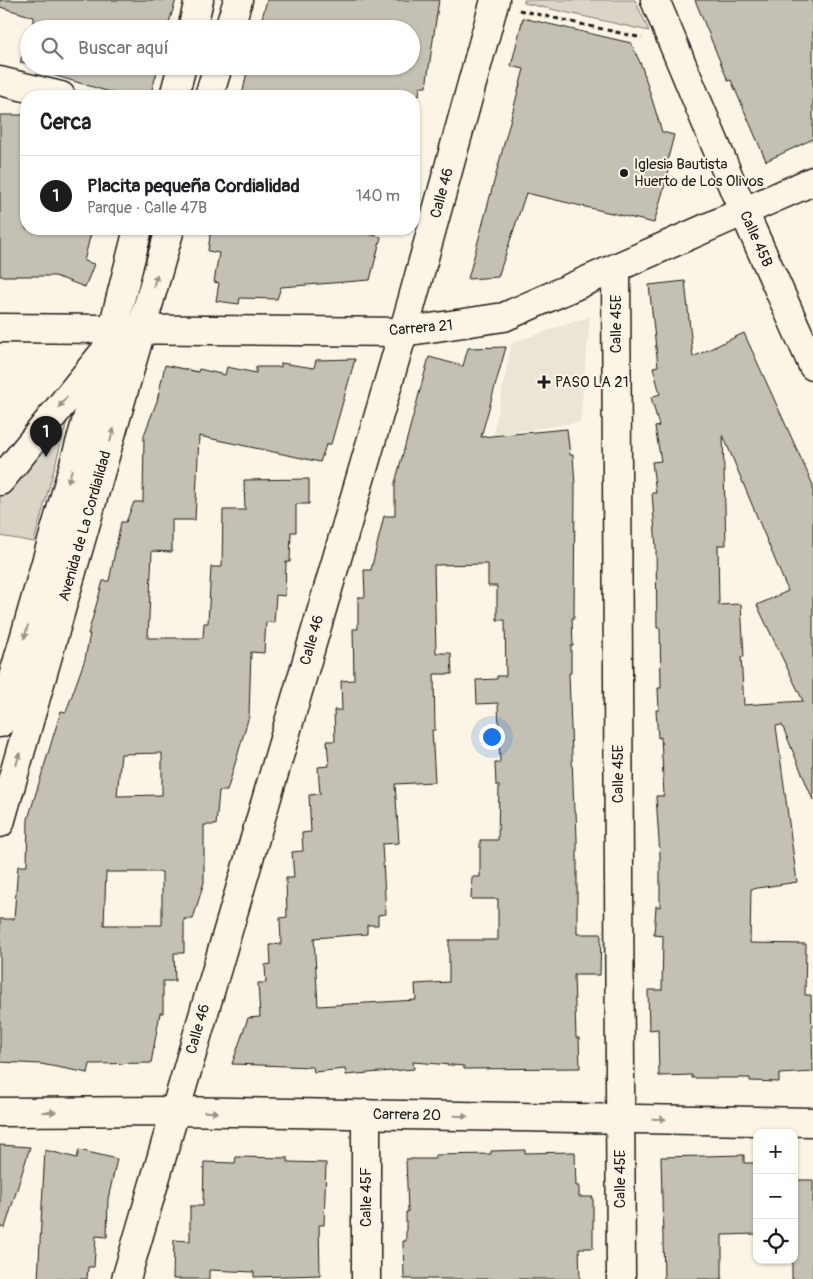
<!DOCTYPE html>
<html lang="es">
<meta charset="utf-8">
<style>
:root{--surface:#fff;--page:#f2f2f2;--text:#202124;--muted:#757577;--line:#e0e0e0;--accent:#1c1c1c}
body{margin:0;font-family:Pangolin,sans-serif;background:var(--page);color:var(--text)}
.controls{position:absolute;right:15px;bottom:15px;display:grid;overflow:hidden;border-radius:10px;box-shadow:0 1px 4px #0004}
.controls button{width:45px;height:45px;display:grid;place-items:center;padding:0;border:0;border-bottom:1px solid var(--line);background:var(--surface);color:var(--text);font:25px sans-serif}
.you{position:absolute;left:491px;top:736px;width:18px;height:18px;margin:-12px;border:4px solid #fff;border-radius:50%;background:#1a73e8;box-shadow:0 0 0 8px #1a73e833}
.badge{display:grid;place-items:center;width:32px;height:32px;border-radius:50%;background:var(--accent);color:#fff;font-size:16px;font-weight:700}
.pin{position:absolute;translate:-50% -41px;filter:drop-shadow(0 1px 2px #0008)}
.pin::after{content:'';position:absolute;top:26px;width:18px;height:15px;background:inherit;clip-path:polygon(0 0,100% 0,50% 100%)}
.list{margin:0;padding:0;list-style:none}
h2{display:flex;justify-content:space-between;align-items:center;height:65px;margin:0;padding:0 20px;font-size:21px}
h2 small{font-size:16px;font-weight:400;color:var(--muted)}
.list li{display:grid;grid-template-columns:32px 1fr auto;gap:15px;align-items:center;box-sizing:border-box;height:80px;padding:0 20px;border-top:1px solid var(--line)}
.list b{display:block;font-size:19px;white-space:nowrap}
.list p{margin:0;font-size:16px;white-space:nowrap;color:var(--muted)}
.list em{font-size:16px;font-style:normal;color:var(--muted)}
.icon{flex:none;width:28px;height:28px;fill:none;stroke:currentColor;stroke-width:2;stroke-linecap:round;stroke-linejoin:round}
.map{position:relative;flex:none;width:813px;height:1279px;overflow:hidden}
.search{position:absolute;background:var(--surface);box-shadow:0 1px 4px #0004;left:20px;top:20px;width:400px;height:55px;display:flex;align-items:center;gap:12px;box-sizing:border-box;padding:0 18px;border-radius:28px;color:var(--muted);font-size:19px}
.panel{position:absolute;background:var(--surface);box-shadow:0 1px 4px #0004;left:20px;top:90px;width:400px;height:145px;border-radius:20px}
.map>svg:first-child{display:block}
.built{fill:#ebe5d6}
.green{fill:#dbd5c8;stroke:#7c7872}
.building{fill:#c4c0b3;stroke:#1c1c1c;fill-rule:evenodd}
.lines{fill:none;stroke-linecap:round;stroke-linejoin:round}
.street-casing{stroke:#1c1c1c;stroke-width:31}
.secondary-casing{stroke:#1c1c1c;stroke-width:31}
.path{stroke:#1c1c1c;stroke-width:3;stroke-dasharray:5 4;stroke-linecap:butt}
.street{stroke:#fcf5e5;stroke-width:28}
.secondary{stroke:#fcf5e5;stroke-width:28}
.oneway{fill:#97938b}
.poi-dot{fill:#1c1c1c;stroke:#fcf5e5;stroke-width:2}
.labels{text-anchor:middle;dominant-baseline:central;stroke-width:4;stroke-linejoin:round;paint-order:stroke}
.poi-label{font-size:15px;fill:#1c1c1c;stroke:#fcf5e5;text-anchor:start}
.street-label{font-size:15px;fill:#1c1c1c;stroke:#fcf5e5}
</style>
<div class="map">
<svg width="813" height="1279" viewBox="0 0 813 1279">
<rect width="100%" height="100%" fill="#fcf5e5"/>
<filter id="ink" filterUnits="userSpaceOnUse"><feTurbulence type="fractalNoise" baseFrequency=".02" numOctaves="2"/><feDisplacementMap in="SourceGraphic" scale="10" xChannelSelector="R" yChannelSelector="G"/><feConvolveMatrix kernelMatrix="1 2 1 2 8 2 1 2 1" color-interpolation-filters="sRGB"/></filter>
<g filter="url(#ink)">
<path class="built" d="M590 316 580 422 493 435 512 343Z"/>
<path class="green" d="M524 0H635L649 31 524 3Z
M68 418 34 542 0 536V495Z"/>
<path class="building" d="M0 0H176L167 29H31L34 17 0 7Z
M267 0H439L426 87H420L419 96H242L248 66H411V29H259Z
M695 0H813V139L766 161 731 80 728 81Z
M523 18 631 43 642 67 662 132 674 135 667 162 671 163 654 223 526 193 498 277 468 279 524 69 511 66Z
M29 35V64L20 62Z
M37 66H150L158 69 150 96H123L53 75 54 71Z
M0 115H26V229H92L84 261 94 264 85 287 55 276H0Z
M211 229H231L260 234 261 229H348L381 237 370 280 281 287 277 299 240 298 239 304 216 301 219 283 214 282 219 253 208 251Z
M685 281 693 357 744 333 813 485V800L782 725 776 726 797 882 751 889 750 943 806 944 805 995H811L813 1072 779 1074V1082L750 1081V1078H692V1075L659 1076 658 1029 649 1030 648 990H662L663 936 654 935 656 906 660 907V856L656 796H664L661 737 658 738 656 710H659L658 688H661L660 628H657L656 547 652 493H656L652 462 661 461 655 427 659 426 651 397 660 394 653 367 658 366 649 285ZM723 435 788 591 757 605 803 701 744 705 741 657H744L741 604 719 605 718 545H726Z
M506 347 481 437 567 429 570 455H573L575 485 574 618H572L573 646H571V673H569L574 812H576L577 839V934H601L600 975H574L576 1038H579L580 1068 464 1069V1066L413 1062 414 1069 346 1075 345 1069 314 1072 313 1067 232 1064 248 1018 260 1017 258 983H266L265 965 271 964 270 945 281 944 280 918 287 917 286 878H294L292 852 303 851 302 833 311 832 309 795 320 794 318 767 329 766 327 741H335L334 710H342L341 681 354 680 353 629H358V597H365L364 570H371L384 516H395V483L429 357 463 366 468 348ZM488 564V586H497V620H505L506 676H497V679L476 680 477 704 498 703 500 763H495L496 785H499L498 840H480V877H472L471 899H498V940H449V982L415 984 416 1000 318 1006 314 938 367 934V925H378V915L386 914 382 844 399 843 395 784 435 782 432 730H435L434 674H452L451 653H436L434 565Z
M355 359 331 444 326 445 320 462 199 436 195 520H172V552L152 551 148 638H203L204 623H208L211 567H222L223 510H245L244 480 309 479V504H296V532H291L290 562H286L285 596 276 595 274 623 266 622 264 653 251 652 249 716 227 791H219L216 825H204V882L193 919H184V953H174L175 981H163V1013H160L151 1063 90 1064 88 1073 41 1064 0 1062V919H14L18 866H27L28 819 61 711 66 712 85 659 90 634H88L103 581H109L121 522H126L134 502H143L144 435 157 401 165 365 198 372 199 369 225 375 227 367 256 373V367H281V363L314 368 316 360ZM162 753V795L117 796 121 754ZM106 872H162V925H104Z
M0 1145 30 1147 5 1228 0 1227Z
M45 1150 77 1158 79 1150 117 1159 108 1199 107 1237 96 1236 94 1267H88L87 1279H38Z
M525 1150V1153L575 1152 576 1186H579V1197H593V1248H579L580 1279H404L403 1241H406V1212H408L406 1159H435V1155L491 1154V1151Z
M744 1155V1163H757V1234L722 1235V1279H664L661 1157Z
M236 1157 288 1158V1162L326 1163 324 1225H319L320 1275 254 1277V1272L209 1270V1279H173L174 1240 190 1241V1206H203L204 1162 235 1163Z
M795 1180H813V1279H792V1260H794Z"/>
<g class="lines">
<defs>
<path id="street" d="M655 0 736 194 813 366
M0 81 61 96
M616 269 621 1279
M0 481 105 351
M366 1114V1279
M126 1279 409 312 495 0"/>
<path id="secondary" d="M192 29 199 0
M229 29 238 0
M174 96 182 66
M209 96 218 66
M0 328 403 332 504 317 813 181
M0 723 113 328 138 229
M0 823 170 229
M0 1112 174 1111 813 1122"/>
</defs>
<use href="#street" class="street-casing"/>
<use href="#secondary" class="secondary-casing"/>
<path class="path" d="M519 10 642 38"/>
<use href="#street" class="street"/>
<use href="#secondary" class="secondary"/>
</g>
<defs><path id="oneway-solid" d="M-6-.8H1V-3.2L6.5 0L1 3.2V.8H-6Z" transform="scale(1.25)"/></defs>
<g class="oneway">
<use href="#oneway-solid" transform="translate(155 281) rotate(-74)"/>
<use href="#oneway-solid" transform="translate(63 402) rotate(129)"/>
<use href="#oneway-solid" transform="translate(112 435) rotate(-74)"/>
<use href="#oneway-solid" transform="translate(70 476) rotate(106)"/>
<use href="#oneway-solid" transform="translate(26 632) rotate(106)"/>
<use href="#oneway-solid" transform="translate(18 759) rotate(-74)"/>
<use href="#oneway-solid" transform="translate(49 1112)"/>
<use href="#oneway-solid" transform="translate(211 1112) rotate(1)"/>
<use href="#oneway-solid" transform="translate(461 1116) rotate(1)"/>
<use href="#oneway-solid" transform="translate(659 1119) rotate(1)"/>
</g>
</g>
<g class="poi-dot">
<circle cx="624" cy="173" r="5"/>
<path d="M541.5 374.5h5v5h5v5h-5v5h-5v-5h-5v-5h5z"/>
</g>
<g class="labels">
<g class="poi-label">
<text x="634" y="164">Iglesia Bautista<tspan x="634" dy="17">Huerto de Los Olivos</tspan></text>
<text x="555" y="382">PASO LA 21</text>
</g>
<g class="street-label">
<text transform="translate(442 193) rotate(-75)">Calle 46</text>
<text transform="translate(756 239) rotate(66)">Calle 45B</text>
<text transform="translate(616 324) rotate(-90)">Calle 45E</text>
<text transform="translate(421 328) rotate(-5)">Carrera 21</text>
<text transform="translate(85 526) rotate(-74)">Avenida de La Cordialidad</text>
<text transform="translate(312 640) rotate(-74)">Calle 46</text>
<text transform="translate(618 774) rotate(-90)">Calle 45E</text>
<text transform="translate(198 1029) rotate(-74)">Calle 46</text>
<text transform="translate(407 1115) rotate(1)">Carrera 20</text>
<text transform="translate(620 1179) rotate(-90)">Calle 45E</text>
<text transform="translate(366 1197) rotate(-90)">Calle 45F</text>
</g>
</g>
</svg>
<div class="controls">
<button>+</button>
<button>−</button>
<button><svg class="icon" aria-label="locate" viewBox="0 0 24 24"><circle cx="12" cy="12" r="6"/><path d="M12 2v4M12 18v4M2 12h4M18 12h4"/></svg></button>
</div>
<div class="you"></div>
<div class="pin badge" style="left:46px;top:457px">1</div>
<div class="search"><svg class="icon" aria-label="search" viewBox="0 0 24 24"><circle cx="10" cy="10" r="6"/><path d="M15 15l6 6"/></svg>Buscar aquí</div>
<section class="panel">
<h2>Cerca<small></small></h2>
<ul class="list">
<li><span class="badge">1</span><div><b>Placita pequeña Cordialidad</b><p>Parque · Calle 47B</p></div><em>140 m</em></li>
</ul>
</section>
</div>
